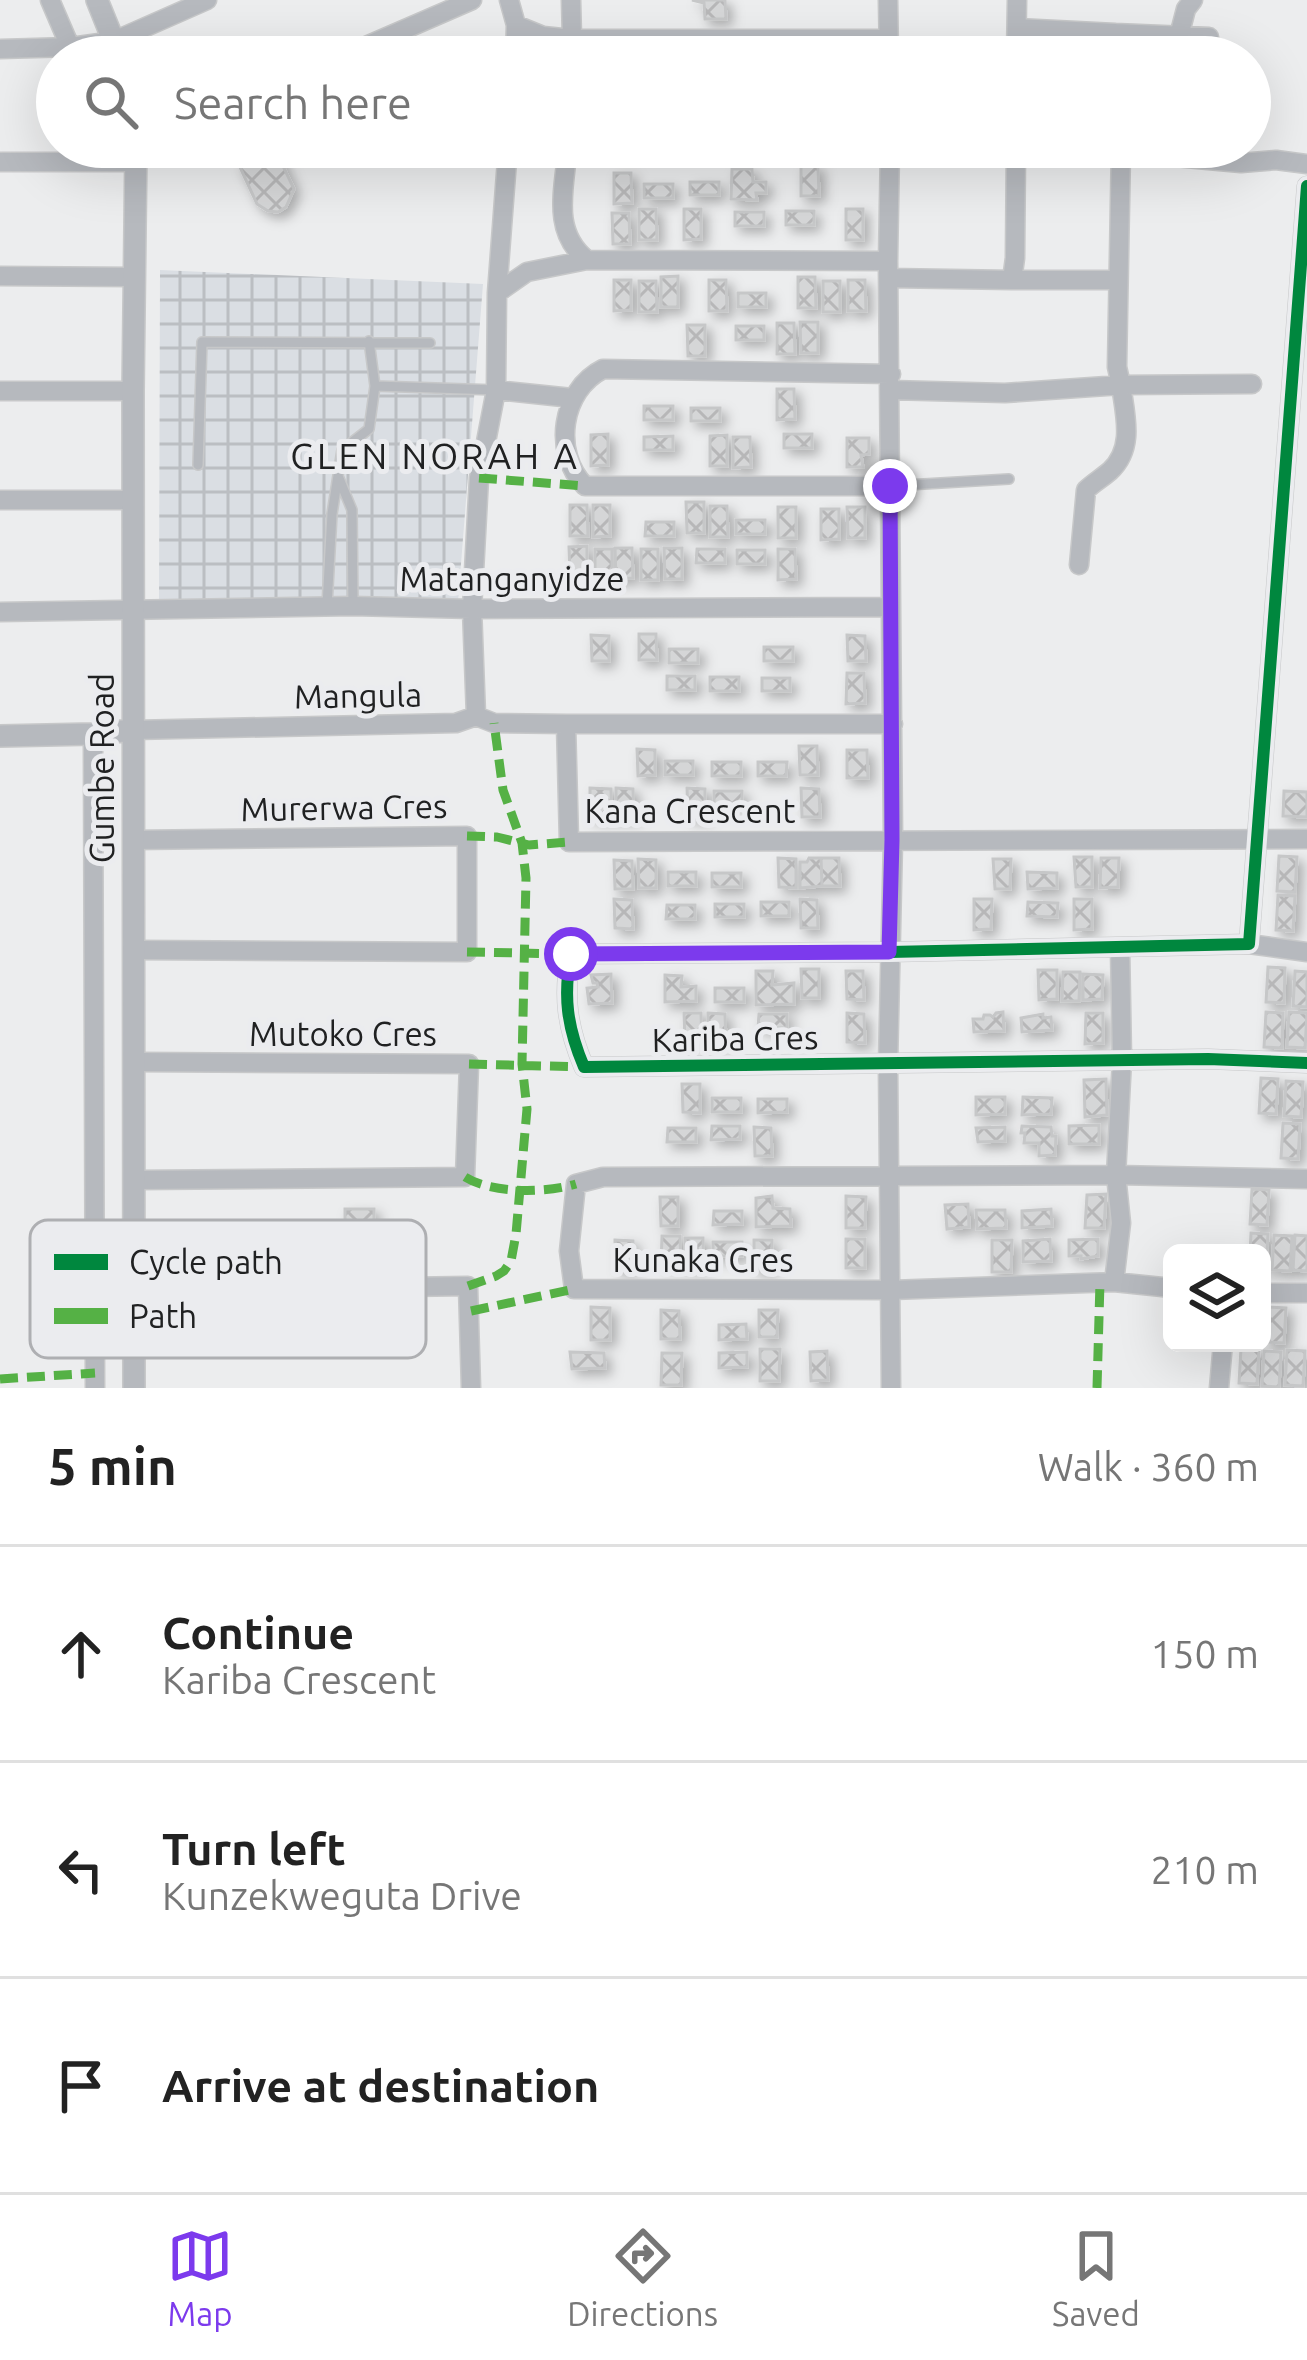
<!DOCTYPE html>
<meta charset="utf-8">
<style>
:root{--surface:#fff;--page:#f2f2f2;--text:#222;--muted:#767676;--line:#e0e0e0;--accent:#7c3aed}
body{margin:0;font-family:Ubuntu,sans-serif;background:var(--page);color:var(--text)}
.controls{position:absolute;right:36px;bottom:36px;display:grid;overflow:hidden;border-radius:18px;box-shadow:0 12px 48px #0002}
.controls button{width:108px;height:108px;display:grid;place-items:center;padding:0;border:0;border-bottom:3px solid var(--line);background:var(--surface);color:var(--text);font:60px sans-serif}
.stop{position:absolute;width:36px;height:36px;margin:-27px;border:9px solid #7c3aed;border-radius:50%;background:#fff}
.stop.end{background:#7c3aed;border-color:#fff;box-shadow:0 3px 12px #0008}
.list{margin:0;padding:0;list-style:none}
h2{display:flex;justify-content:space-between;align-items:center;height:156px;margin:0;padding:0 48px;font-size:51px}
h2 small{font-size:39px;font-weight:400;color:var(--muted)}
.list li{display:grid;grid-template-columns:78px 1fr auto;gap:36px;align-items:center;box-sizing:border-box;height:216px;padding:0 48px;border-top:3px solid var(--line)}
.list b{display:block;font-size:45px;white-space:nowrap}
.list p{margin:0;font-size:39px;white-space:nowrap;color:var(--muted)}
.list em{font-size:39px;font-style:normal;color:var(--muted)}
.icon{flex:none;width:66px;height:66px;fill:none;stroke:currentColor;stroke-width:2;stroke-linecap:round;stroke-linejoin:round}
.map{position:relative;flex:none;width:1307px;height:1388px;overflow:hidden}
.search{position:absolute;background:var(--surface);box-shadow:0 12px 48px #0002;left:36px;right:36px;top:36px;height:132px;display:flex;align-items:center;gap:30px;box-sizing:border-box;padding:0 42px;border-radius:66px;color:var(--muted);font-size:45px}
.sheet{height:804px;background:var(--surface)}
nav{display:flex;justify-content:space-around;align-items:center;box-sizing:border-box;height:168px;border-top:3px solid var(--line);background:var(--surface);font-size:33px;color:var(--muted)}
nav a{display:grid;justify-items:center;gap:6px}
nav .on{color:var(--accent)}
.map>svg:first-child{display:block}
.industrial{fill:url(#industrial-grid)}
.building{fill:url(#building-cross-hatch);stroke:#c6c7c8;stroke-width:3;filter:url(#shadow)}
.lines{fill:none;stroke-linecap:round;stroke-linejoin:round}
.service-casing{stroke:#c7c8c9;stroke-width:12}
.minor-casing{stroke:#c7c8c9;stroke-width:21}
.tertiary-casing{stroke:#c7c8c9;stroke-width:24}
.service{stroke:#b6b9be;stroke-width:9}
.minor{stroke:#b6b9be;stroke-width:18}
.tertiary{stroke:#b6b9be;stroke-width:21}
.quiet{stroke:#55b145;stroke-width:9;stroke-dasharray:18 9;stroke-linecap:butt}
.cycleway-casing{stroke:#ebecef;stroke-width:20}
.cycleway{stroke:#00873e;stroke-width:12}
.route{stroke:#7c3aed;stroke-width:15}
.labels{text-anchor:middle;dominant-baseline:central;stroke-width:10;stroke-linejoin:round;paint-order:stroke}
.street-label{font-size:33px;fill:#202122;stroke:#ebecef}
.neighbourhood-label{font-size:36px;letter-spacing:3px;fill:#202122;stroke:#ebecef}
.key{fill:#ebecef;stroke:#aeafb2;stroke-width:3}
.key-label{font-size:33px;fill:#202122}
</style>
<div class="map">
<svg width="1307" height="1388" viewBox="0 0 1307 1388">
<defs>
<pattern id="industrial-grid" width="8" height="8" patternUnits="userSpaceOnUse" patternTransform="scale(3)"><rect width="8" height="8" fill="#dadee3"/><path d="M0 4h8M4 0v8" fill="none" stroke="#bbbec2"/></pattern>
<pattern id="building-cross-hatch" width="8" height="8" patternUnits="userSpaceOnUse" patternTransform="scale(3)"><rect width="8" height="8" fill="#d5d6d7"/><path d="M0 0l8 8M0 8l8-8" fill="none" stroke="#b7b7b8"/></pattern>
<filter id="shadow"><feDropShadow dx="5.5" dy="5.5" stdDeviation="6" flood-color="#0004"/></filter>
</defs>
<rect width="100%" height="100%" fill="#ecedee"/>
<path class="industrial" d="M160 270 483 284 458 602 159 603Z"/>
<path class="building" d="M692 0H725L726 19H705L704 3Z
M271 147H274L294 189 286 207 278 212 268 211 257 204 238 163Z
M801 166H818L819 196H801Z
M732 169H752L753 182H766V193H756L757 200 731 199Z
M614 173H631L632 203 614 204Z
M690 182H719V195H690Z
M644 184H673V198H644Z
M639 209H656L657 240H639Z
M684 209H701V239L684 240Z
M846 209H863V240H846Z
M786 211H814V225H786Z
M735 212H764V226H735Z
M612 213H629L630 244H613Z
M678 276V307H661V277Z
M798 277H815L816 308H798Z
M614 280H631V310L614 311Z
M709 280H726L727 311H709Z
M848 280H865L866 311H848Z
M639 281H656L657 312H639Z
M823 281H840V312H823Z
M738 293H766V307H738Z
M800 322H818V353H801Z
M777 323H794L795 354H777Z
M687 325H705V356H688Z
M736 326H764V340H736Z
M777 389H794L795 419 777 420Z
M644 406H673V420H644Z
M691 408H720V421H691Z
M608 434V465L591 466V435Z
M784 434H812V448H784Z
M727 435V466H710V436Z
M673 436V450H644V437Z
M733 437H750L751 467 733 468Z
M847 438H869V454L861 455 863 467H847Z
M686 502H704V533H687Z
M570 505H587L588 536H570Z
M593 505H610V536L593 537Z
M710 506H727L728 537H710Z
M778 507H796V538H778Z
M847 507H865V538H848Z
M821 509H839V539L821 540Z
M736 520H765V534H736Z
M646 522H674V536H645Z
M587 546V577H570L569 547Z
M615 548H632L633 578 616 579Z
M664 548H682V579H665Z
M595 549H612V579L595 580Z
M641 549H658V580H641Z
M697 549H725V563H696Z
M778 549H795L796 579 778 580Z
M737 550H765V564H737Z
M639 634H656L657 660H639Z
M591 635 609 636V661H592Z
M847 635 865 636 866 661H848Z
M764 647H793V661H764Z
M669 649H698V663H669Z
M847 673H864L865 703 846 704Z
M667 676H695V690H667Z
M710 677H739V691H710Z
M762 678H790V691H762Z
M799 746H817L818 775H800Z
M637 749 655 750V775L638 776Z
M847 750H867L868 778H847Z
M665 761H693V775H665Z
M712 762H741V776H712Z
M758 762H787L786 776H758Z
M590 788 611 789 612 817H590Z
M616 788 633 789 634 817H616Z
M687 788 705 789V817H688Z
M801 788 819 789 820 817H802Z
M714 791H742V804L714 805Z
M1284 791 1307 792V817L1283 816Z
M1279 856 1297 857 1295 892 1277 891Z
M1074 857H1092V887H1076Z
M778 858 796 859V888L779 887Z
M809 858H821L822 886 800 888V862H807Z
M821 858H839L840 886H822Z
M1101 858H1119L1118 887 1100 888Z
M638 859 656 860V888H639Z
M993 859H1011L1010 889H995Z
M614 860 632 861 633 889H615Z
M668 872H696V886H668Z
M1027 872 1057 873V888L1028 889Z
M712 873H741V887H712Z
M1278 895 1295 896 1293 931 1276 930Z
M614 899 632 900 633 929 615 928Z
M800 899 817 900 818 928H801Z
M974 899H992L991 929 974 930Z
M1074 899H1092V929L1074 930Z
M761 902H789V916H761Z
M1028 902 1058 903 1057 917 1027 916Z
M715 904H744V917H715Z
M667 905H695V919H666Z
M1268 967 1285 968 1284 1003 1266 1002Z
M801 969H819V998H802Z
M1038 970H1057V999L1039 1000Z
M756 971H773L772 985 794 983V1004L756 1005Z
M846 971H863L864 1000 847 999Z
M1295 971 1307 972V1007L1293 1006Z
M1063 972H1080L1079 1001H1062Z
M611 974 612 1003 589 1004 587 988 598 987 597 983H593L591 975Z
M1083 974 1103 975 1102 999 1083 1000Z
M665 975 682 976 681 987 696 986V1001L665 1002Z
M715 988H744V1002H715Z
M1003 1012 1004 1031 974 1032 973 1019H983L984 1015H990L993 1017 996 1013Z
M1266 1012 1283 1013 1282 1048 1264 1047Z
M1289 1012 1307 1013 1305 1048 1287 1047Z
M684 1013H701L702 1042H685Z
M708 1013 725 1014 726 1042H708Z
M847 1013 864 1014 865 1043 847 1042Z
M1086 1013H1103V1043L1085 1044Z
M759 1014H787V1028H758Z
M1043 1014V1018L1051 1017 1052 1030 1022 1032 1021 1018Z
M1261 1078 1278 1079 1276 1114 1259 1113Z
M1106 1079 1107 1115 1085 1117 1084 1080Z
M1286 1081 1303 1082 1301 1117 1284 1116Z
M682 1084H700V1113L683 1112Z
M976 1097H1005V1114L976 1115Z
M1023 1097 1052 1098 1051 1114 1022 1115Z
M712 1098H741V1112H712Z
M758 1099H787V1112L758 1113Z
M1283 1123 1300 1124 1298 1159 1281 1158Z
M1099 1125V1144H1069V1126Z
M712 1126H740V1139L711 1140Z
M1022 1126 1051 1127 1052 1136H1056L1055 1155 1039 1156V1143H1024L1025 1133H1021Z
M754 1127 771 1128 772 1156H755Z
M1005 1127V1141L978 1142 976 1128Z
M668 1128H696V1142H667Z
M1252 1189 1269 1190 1267 1225 1250 1224Z
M1106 1194 1104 1228H1085L1087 1195Z
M772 1196 773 1208 790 1209 791 1226 756 1227V1198Z
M846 1196 866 1197 865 1228H846Z
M660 1197H678V1226H661Z
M968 1204 969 1227 947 1229 945 1205Z
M345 1209H374V1222H345Z
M1051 1209 1052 1226 1022 1228V1211Z
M976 1210H1005L1006 1228 977 1229Z
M714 1211H742V1224L713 1225Z
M1251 1233 1268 1234 1266 1269H1262V1253H1250Z
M1274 1235 1292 1236 1290 1271 1272 1270Z
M1295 1235 1307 1236V1271L1293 1270Z
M662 1236H680L681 1265H661Z
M685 1238H703L704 1267H685Z
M846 1239H865V1268H846Z
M1050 1239 1051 1261 1023 1262V1241Z
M1098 1239V1256L1081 1259V1256H1069V1240Z
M615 1240 633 1241 634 1269H615Z
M754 1240H772V1269H754Z
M992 1240H1012L1011 1272H992Z
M713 1242H742V1256H713Z
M591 1307 610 1308V1340H591Z
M1268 1307 1286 1308 1284 1343 1266 1342Z
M661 1310 679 1311 680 1339H661Z
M759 1310H778L777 1337H759Z
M746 1324 747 1339 719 1340V1325Z
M1241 1348 1259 1349 1257 1384 1239 1383Z
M760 1349H780L779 1381H760Z
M1287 1350 1305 1351 1303 1386 1285 1385Z
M827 1351 828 1380 811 1381 810 1352Z
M1264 1351 1281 1352 1279 1387 1262 1386Z
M570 1352 604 1353 605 1368 572 1369Z
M747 1352V1367L719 1368V1353Z
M662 1353H682L681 1385H661Z"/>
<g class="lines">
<defs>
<path id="service" d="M369 341 375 386 496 390
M198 465 202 342 430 343
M338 476 352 510 353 606
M890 486 1009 479
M327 606 332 514 342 450 369 429 375 386"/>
<path id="minor" d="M50 0 74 56
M509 0 516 25 515 57
M571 0 572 39H888
M888 0 889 57
M516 25 543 36 572 39
M1017 28 1115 33 1124 47V57
M1115 33 1209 37
M1179 36 1186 9 1193 0
M0 49 71 47 114 41 207 0
M341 57 472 0
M1016 57 1017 0
M890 147 888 261 893 840 888 1064 891 1388
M1121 152 1241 163 1276 160 1307 164
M0 162H135
M1307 186 1249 944 889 952 571 954C563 996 567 1027 584 1067L1208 1059 1307 1063
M888 261 587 260C553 233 563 194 567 155L586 151 890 147
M0 276 133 277
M889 278 1012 280 1015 258 1016 147
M1012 280H1118
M497 293 527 272 587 260
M496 390 572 398
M890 390 1005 393 1121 385 1117 367 1121 147
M0 391H133
M890 486H585C552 453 561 390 603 369L891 374
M0 500H133
M1079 565 1086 490C1093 483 1102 478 1110 471 1135 448 1125 415 1121 385L1252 384
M0 612 353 606 472 609 891 607
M476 716 494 723 566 724
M893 724H566L569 842 1307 839
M133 730 456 723 476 716 472 609 479 478 496 390 497 293 508 147
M93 734 95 1388
M133 840 467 836V952L135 950
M1249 944 1307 952
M135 1062 469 1064 465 1177 136 1180
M1114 1282 1121 1223 1116 1175 1122 1060 1120 947
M1172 1288 1114 1282 891 1290 574 1289 569 1251 576 1184 603 1177 1116 1175 1307 1179
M134 1291 468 1286 471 1388
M1262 1293H1307
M1219 1388 1223 1343"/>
<path id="tertiary" d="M97 0 120 57
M0 736 93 734 133 730
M134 1388 133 391 136 147"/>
</defs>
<use href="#service" class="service-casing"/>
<use href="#minor" class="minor-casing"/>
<use href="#tertiary" class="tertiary-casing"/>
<use href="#service" class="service"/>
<use href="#minor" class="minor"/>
<use href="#tertiary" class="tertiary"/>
<path class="quiet" d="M479 478 585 486
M467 836 497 837 529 845 569 842
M467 952 571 954
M469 1064 584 1067
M465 1177C492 1194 546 1193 576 1184
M468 1286 496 1276 504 1271 511 1261 516 1234 527 1109 522 1064 526 878 522 843 503 790 494 723
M471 1311 574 1289
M0 1379 95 1373
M1097 1388 1100 1282"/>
<defs>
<path id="cycleway" d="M1307 186 1249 944 889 952 571 954C563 996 567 1027 584 1067L1208 1059 1307 1063"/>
</defs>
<use href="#cycleway" class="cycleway-casing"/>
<use href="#cycleway" class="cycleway"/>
</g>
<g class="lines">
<path class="route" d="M571 954 889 952 892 840 890 486"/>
</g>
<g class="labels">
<g class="street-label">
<text x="512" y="578">Matanganyidze</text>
<text transform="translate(358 695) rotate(-1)">Mangula</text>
<text transform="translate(101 768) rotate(-90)">Gumbe Road</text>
<text transform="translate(344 807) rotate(-1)">Murerwa Cres</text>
<text x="690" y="810">Kana Crescent</text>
<text x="343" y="1033">Mutoko Cres</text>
<text transform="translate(735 1038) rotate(-1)">Kariba Cres</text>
<text x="703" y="1259">Kunaka Cres</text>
</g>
<g class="neighbourhood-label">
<text x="435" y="455">GLEN NORAH A</text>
</g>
</g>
<rect x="30" y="1220" width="396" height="138" rx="18" class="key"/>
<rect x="54" y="1254" width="54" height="16" fill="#00873e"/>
<rect x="54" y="1308" width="54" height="16" fill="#55b145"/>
<g class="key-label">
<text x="129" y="1274">Cycle path</text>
<text x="129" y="1328">Path</text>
</g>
</svg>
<div class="controls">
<button><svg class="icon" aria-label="layers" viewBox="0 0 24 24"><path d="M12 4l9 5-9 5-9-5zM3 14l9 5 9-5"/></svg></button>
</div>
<div class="stop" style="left:571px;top:954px"></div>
<div class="stop end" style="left:890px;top:486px"></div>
<div class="search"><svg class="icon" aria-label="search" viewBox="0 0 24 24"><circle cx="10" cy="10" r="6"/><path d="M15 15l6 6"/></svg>Search here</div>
</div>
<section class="sheet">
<h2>5 min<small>Walk · 360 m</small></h2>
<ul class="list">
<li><svg class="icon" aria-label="ahead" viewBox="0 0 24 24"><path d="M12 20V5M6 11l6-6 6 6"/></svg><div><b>Continue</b><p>Kariba Crescent</p></div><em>150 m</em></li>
<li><svg class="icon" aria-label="left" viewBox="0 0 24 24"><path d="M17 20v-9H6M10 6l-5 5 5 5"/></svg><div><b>Turn left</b><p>Kunzekweguta Drive</p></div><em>210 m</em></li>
<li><svg class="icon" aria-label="arrive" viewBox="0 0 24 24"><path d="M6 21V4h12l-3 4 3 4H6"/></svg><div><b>Arrive at destination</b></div></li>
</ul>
</section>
<nav>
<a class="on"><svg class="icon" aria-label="map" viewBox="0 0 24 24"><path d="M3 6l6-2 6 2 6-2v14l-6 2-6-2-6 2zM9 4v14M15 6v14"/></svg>Map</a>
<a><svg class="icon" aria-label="directions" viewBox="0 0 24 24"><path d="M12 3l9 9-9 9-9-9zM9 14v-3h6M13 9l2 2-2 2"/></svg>Directions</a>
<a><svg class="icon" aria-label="saved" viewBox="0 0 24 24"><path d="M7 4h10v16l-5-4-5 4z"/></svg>Saved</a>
</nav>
